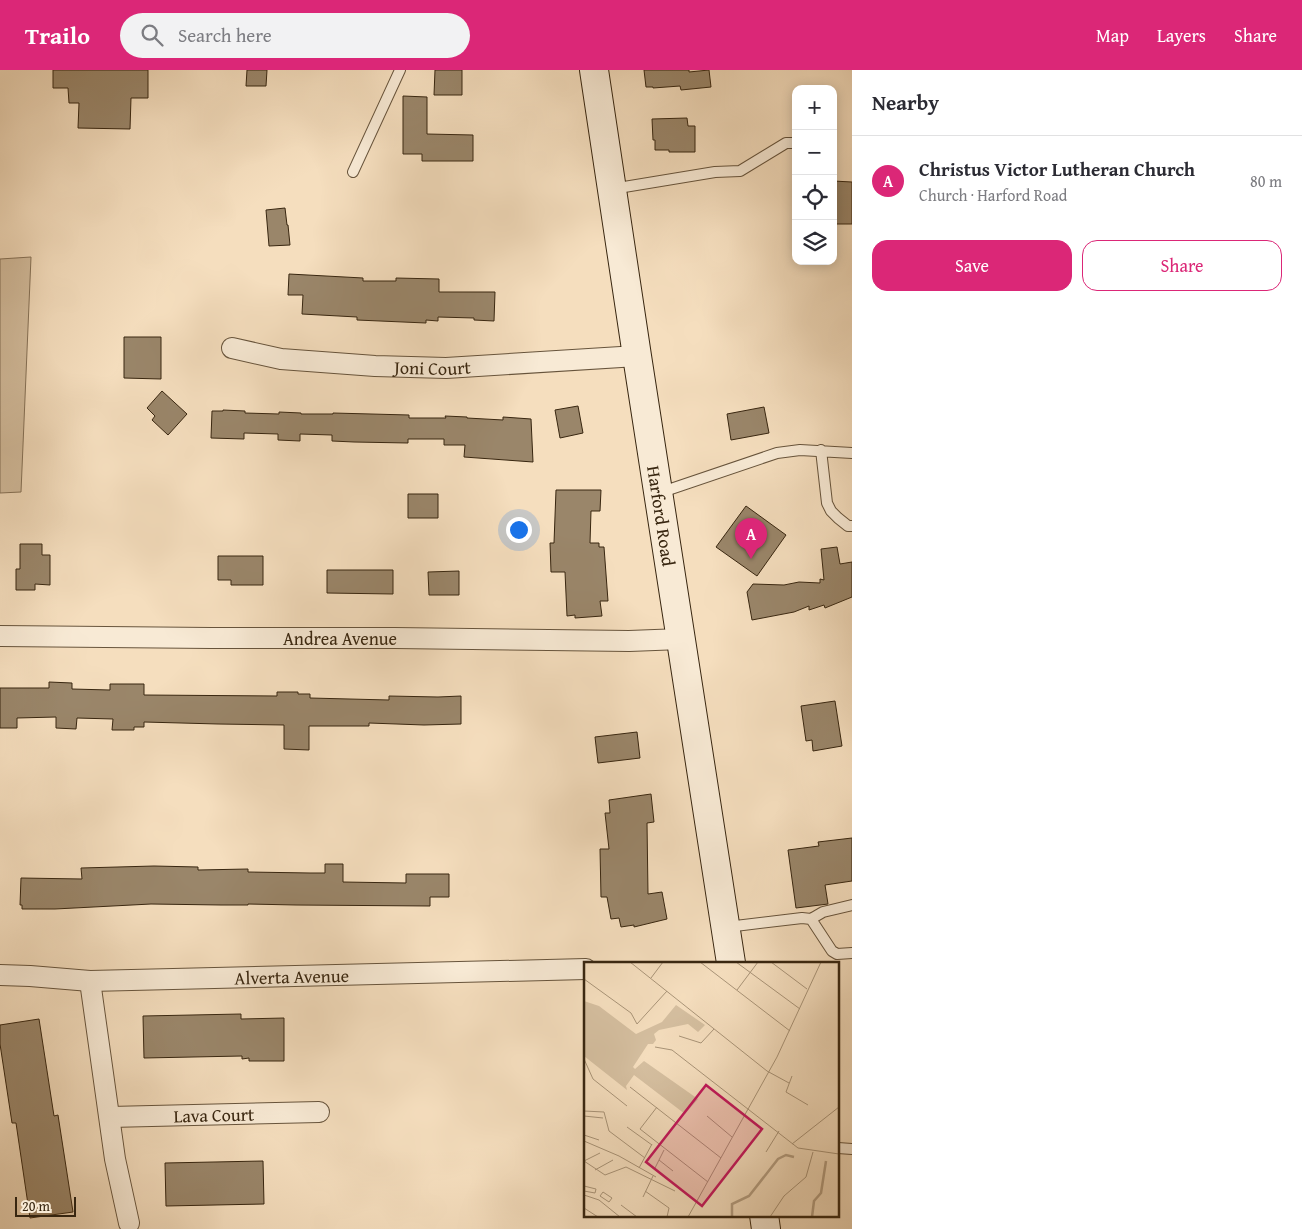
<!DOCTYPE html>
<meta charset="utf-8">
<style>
:root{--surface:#fff;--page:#f2f2f3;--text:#2b2b33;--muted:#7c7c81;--line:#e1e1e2;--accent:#db2777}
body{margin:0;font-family:"Gentium Book Plus",serif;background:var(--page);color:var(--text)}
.controls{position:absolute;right:15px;top:15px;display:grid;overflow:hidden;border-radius:10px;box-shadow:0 2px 12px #0003}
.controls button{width:45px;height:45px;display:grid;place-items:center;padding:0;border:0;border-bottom:1px solid var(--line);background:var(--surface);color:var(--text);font:25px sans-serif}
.scale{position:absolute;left:15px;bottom:12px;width:61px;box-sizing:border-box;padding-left:5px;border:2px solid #382610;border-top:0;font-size:14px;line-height:18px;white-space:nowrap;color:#382610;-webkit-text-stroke:4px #f8ead5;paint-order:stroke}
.you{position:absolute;left:518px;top:459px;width:18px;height:18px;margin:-12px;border:4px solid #fff;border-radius:50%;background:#1a73e8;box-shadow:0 0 0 8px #1a73e833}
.badge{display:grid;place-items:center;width:32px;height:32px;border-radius:50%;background:var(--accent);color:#fff;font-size:16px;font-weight:700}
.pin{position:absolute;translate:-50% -41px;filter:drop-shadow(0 1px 2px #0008)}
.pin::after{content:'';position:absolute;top:26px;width:18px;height:15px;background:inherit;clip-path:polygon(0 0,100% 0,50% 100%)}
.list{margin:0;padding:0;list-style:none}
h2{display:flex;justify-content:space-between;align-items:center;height:65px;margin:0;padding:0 20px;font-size:21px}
h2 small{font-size:16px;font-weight:400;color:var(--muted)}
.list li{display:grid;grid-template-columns:32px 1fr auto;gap:15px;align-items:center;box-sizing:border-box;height:90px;padding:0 20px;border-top:1px solid var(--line)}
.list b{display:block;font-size:19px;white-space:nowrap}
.list p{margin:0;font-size:16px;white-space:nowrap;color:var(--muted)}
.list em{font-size:16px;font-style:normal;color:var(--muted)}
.actions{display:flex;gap:10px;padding:15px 20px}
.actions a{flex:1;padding:11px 0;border:1px solid var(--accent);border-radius:15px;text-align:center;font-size:18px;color:var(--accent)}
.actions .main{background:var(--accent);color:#fff}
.icon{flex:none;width:28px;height:28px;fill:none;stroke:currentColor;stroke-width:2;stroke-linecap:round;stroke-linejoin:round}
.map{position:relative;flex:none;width:852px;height:1159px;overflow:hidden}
header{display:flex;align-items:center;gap:30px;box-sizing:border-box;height:70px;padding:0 25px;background:var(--accent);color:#fff}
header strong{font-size:24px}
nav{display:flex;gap:28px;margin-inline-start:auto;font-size:18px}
.search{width:350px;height:45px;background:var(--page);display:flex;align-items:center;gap:12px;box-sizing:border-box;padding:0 18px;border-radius:28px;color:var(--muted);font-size:19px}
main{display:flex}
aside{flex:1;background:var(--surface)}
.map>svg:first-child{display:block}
.green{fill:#d5bfa0;stroke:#867258}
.building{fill:#9a866a;stroke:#382610}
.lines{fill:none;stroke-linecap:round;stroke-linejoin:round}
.service-casing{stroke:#67543c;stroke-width:12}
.minor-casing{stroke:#67543c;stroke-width:22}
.secondary-casing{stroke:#382610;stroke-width:30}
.service{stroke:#f8ead5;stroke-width:10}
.minor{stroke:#f8ead5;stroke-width:20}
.secondary{stroke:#f8ead5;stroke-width:28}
.labels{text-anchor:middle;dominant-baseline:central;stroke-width:4;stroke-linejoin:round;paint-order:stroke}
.street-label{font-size:18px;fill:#382610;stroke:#f8ead5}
.inset-river{fill:none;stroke:#b59f83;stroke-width:2.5}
.inset-road{fill:none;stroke:#a99478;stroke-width:1}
.view{fill:#c2185b;fill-opacity:0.15;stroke:#c2185b;stroke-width:2.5}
.inset-edge{fill:none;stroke:#382610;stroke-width:2.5}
</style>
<header>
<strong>Trailo</strong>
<div class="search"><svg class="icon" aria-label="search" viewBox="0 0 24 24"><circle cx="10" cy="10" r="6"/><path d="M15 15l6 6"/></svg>Search here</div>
<nav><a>Map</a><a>Layers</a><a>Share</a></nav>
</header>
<main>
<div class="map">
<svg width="852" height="1159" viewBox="0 0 852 1159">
<rect width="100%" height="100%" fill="#f5debe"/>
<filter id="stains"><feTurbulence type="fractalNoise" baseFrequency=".004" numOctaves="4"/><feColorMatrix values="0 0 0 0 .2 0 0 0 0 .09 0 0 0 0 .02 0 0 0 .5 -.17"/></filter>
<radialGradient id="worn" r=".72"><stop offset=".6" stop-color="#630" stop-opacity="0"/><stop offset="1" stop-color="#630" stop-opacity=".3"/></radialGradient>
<path class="green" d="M31 187 21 422 0 423V189Z"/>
<path class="building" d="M53 0H148V28H131L130 59 78 58 79 33H69L68 18H53Z
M247 0H267L266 16H246Z
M435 0H462V25H434Z
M644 0H689V2L709 0 711 17 681 20 680 16 653 18V17H646Z
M403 26 427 27V64L473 65V91H422V84H403Z
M687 48 688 56H695V82H669V80H655V70H653L652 49Z
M833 111 852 112V154H833Z
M285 138 287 155H288L290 175 269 176 266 140Z
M289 204 363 208V211H396V208L439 209V222H495L494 251 474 250V248L438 247V251L426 250V253L357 250V247L302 244 303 225H288Z
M124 267H161V309L124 308Z
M162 321 187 344 168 365 152 350 155 346 147 338Z
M578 336 583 363 560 368 555 340Z
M764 337 769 363 731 370 727 344Z
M223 340 245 341V343L279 344V342L301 343V344H333V343L409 345V348H446L445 346 467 347V348L503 350V347L531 349 533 392 464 387 465 375H444V369H408V373L354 372 332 371V365L300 364V371L278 370V364L244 363V369L211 368 212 341H223Z
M556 420H601L600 441H591L590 473H599V477H604L608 531H600L602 546 575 548V545L567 546 565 502H551L550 473H554Z
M408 424H438V448H408Z
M746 436 786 465 757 506 716 477Z
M20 474H42V485H50V515L35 514V520H16V499H20Z
M837 477 840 494 852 492V527L825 538 824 535 809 540V536L794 542 752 550 747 522 753 514 784 515 799 512 820 513V509L824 510 821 479Z
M218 486H263V515H231V510H218Z
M327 500H393V524L327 523Z
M459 501V525H429L428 502Z
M49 612 72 613V619L110 620V614H144V625L277 626V622H298V624H310V628L389 630V626L438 627 461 626V654L424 655 369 653V656H309V680L284 679V655L218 654 144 652V657H134V660H112L113 649 77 648 76 659 56 658V647L17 648V658H0V618H49Z
M835 631 842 676 813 681 812 670 806 671 801 636Z
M637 662 640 688 598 693 595 667Z
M651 724 654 752 647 753 648 824 662 822 667 849 634 857V855L621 857 619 848 611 849 607 827H601L600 779H609L605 743H610L609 730Z
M852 768V811L825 815 828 834 796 838 788 780 819 776 818 772Z
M325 794H343V812L406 813V804H449V827H430V836L296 835 248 834V835H221L151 834 55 839H22V835H20L21 808 82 809 81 798 154 796 198 797V800L248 799V802L310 803H325Z
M241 944V949L284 948V991H249V988L242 989V986L144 988 143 946Z
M39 949 54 1046 58 1045 73 1142 30 1148 16 1053H12L0 974V955Z
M263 1091 264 1134 166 1136 165 1093Z"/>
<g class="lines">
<defs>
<path id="service" d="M353 102 400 0
M612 119 715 102 740 101 786 73H796
M821 380 827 433 831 441 838 448 848 456H852
M659 423 777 383 800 380 852 383
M811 849 832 881 837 884 852 883
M727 857 802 848 811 849 823 842 852 835
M838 1078 852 1079"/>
<g id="minor">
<path id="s1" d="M232 278 281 289 375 296 446 298 637 286"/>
<path id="s2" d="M0 566 211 568H395L629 571 681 569"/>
<path id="s3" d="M0 905 30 906 90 911 586 899"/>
<path d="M90 911 115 1089 129 1153"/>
<path id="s4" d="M110 1047 319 1042"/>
</g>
<g id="secondary">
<path id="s5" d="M594 0 637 286 731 893"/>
<path d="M764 1145 766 1159"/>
</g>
</defs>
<use href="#service" class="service-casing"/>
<use href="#minor" class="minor-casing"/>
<use href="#secondary" class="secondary-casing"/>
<use href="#service" class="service"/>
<use href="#minor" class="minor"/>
<use href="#secondary" class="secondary"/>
</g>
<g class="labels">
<g class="street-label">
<text stroke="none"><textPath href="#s1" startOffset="202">Joni Court</textPath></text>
<text stroke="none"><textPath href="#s5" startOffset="451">Harford Road</textPath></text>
<text stroke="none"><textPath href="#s2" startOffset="340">Andrea Avenue</textPath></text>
<text stroke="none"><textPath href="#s3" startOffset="292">Alverta Avenue</textPath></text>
<text stroke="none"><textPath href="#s4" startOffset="104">Lava Court</textPath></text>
</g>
</g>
<g transform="translate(584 892)">
<rect width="255" height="255" fill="#f5debe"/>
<path d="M0 39 15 44 52 72 78 60 92 43 121 63 114 70 104 62 75 68 70 72 72 78 69 82H64L49 105 51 107 60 99 114 137 101 152 50 113 42 124 43 128 0 94Z" fill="#d5bfa0"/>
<path class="inset-river" d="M148 255V242L165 234 194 197 202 193 210 195M228 255 230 239 237 231 242 199"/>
<path class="inset-road" d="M46 0 183 109 205 121M116 0 206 69M152 0 216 47M187 0 223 27M67 16 79 0M0 17 47 51 53 62 83 29M153 28 174 0M95 74 117 81 130 67M71 85 88 88 214 186 255 192M0 97 9 117 43 144M208 114 202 130 224 143M46 125 137 196M73 145 56 167 124 220M0 149 20 150 25 169 61 196M0 154 19 156M123 154 148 175M43 165 68 183M0 173 15 178M0 179 35 194 72 215M208 182 255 145M182 190 195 169M75 198 89 209M0 199 21 213 42 205 91 229M0 199 16 191M55 206 68 182M71 206 80 188M11 208 29 198M0 224 12 227 11 231 0 229M61 229 85 246 83 255M19 230 28 236 25 240 16 234ZM0 233 15 238 36 255M59 235 69 214M37 243 53 255M0 246 14 255M104 255 193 95 237 0M186 255 200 234 222 215 229 190"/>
<path class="view" d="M122 123 178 167 118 244 62 200Z"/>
<rect width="255" height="255" class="inset-edge"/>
</g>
<rect width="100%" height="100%" filter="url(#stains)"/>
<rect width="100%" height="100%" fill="url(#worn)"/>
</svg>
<div class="controls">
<button>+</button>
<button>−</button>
<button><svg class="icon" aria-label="locate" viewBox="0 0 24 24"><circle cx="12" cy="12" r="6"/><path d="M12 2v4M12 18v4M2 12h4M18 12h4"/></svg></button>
<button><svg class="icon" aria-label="layers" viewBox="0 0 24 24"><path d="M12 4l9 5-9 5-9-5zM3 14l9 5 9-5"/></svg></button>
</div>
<div class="scale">20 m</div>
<div class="you"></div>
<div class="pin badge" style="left:751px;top:489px">A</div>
</div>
<aside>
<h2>Nearby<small></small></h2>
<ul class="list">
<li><span class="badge">A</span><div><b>Christus Victor Lutheran Church</b><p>Church · Harford Road</p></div><em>80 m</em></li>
</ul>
<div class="actions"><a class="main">Save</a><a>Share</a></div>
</aside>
</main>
